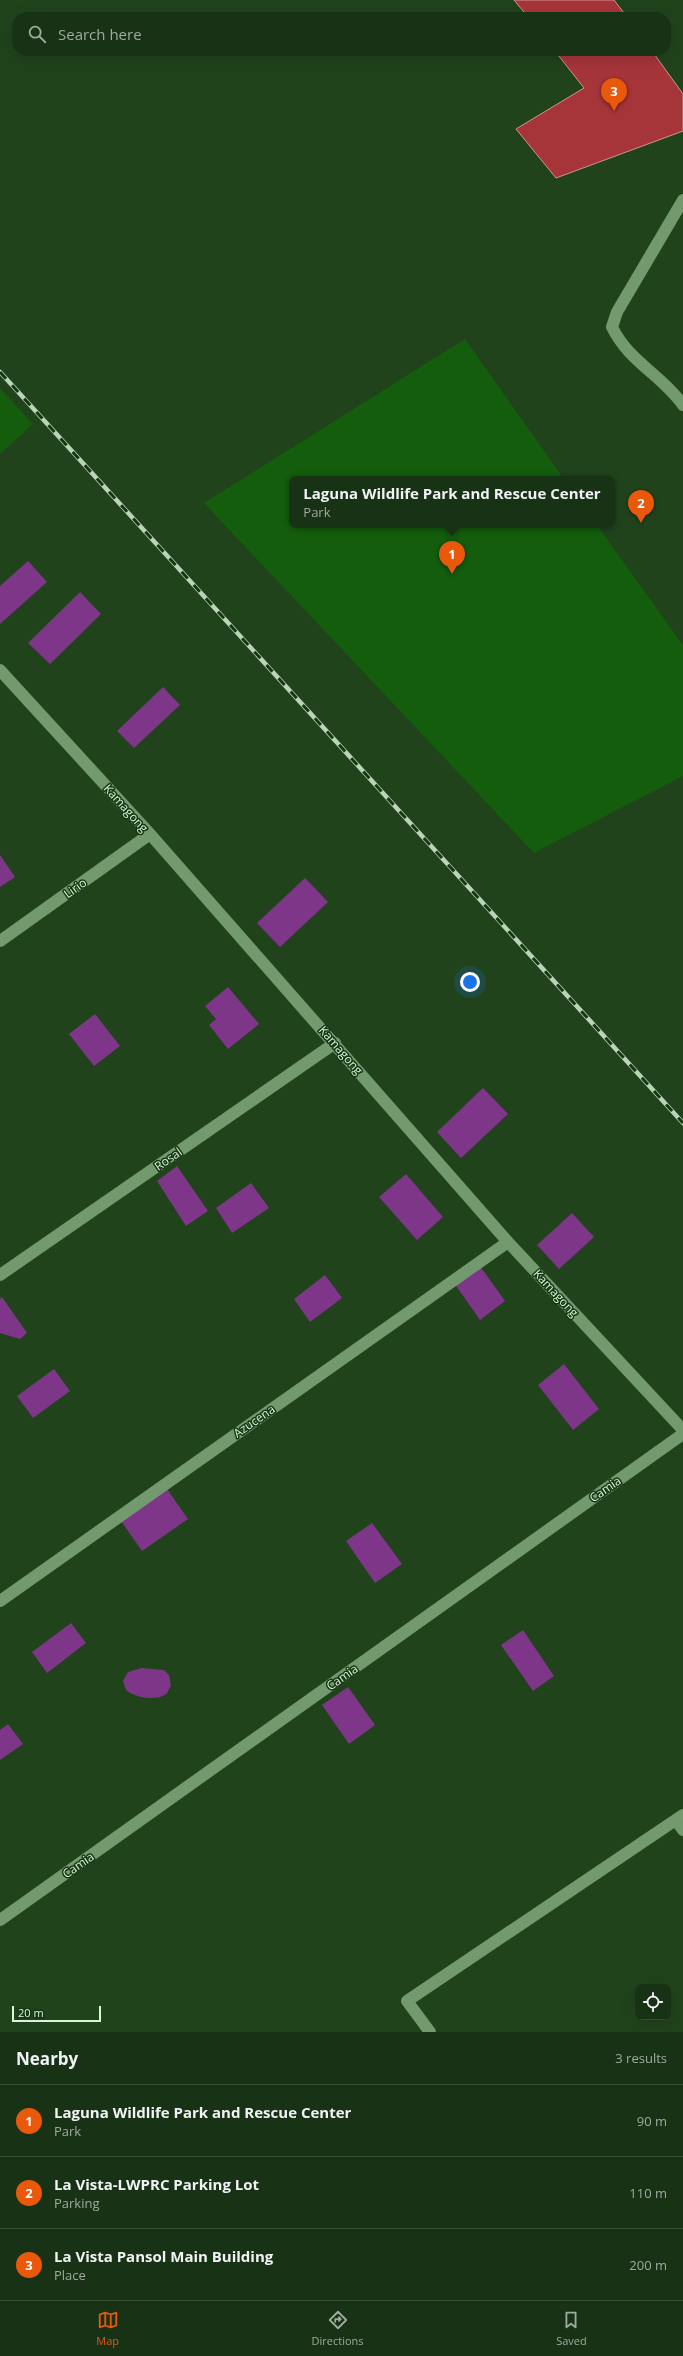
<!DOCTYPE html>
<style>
:root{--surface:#183215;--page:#253e22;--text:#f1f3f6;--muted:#9faaa0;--line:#364d34;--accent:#ea580c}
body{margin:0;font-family:"Open Sans",sans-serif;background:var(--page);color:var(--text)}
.controls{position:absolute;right:12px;bottom:12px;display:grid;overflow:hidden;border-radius:8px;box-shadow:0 4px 16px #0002}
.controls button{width:36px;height:36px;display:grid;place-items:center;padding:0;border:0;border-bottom:1px solid var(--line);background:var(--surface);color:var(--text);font:20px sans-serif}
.scale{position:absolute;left:12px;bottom:10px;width:89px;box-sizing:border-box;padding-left:4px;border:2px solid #def3db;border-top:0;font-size:11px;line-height:14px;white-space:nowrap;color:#def3db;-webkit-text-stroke:3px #153812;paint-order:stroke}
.you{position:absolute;left:470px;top:982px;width:14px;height:14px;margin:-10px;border:3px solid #fff;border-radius:50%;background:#1a73e8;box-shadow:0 0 0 6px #1a73e833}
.badge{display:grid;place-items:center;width:26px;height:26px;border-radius:50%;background:var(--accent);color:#fff;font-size:13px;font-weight:700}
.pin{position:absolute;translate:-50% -33px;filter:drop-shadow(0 1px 2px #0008)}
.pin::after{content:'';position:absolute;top:21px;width:14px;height:12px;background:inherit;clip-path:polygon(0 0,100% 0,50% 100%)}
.popup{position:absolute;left:289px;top:476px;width:326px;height:52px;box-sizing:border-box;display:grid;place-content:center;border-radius:8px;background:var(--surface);filter:drop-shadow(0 1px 3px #0005);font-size:13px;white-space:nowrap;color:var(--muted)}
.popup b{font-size:15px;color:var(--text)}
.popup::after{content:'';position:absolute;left:50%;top:100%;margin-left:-8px;border:8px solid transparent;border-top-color:var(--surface)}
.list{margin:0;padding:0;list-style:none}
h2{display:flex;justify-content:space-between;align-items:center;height:52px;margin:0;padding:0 16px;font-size:17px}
h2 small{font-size:13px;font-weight:400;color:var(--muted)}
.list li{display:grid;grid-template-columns:26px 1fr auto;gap:12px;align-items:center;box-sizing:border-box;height:72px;padding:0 16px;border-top:1px solid var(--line)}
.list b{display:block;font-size:15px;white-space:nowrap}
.list p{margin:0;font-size:13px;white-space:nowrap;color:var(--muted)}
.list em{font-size:13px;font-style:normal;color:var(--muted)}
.icon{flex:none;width:22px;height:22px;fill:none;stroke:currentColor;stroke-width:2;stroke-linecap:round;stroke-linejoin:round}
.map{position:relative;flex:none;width:683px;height:2032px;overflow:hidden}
.search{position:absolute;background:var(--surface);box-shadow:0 4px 16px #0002;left:12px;right:12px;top:12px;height:44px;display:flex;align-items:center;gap:10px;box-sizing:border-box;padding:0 14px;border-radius:16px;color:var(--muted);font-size:15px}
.sheet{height:268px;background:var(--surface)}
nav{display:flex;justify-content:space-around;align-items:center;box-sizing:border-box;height:56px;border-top:1px solid var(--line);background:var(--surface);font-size:11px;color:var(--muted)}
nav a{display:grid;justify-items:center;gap:2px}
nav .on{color:var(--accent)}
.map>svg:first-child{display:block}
.green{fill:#135d0c}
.water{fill:#7e3689}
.building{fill:#a6353a;stroke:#d29491}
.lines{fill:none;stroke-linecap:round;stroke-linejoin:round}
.lane{stroke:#73996e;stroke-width:12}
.street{stroke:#73996e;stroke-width:12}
.rail-casing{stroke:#bcd3b9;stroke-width:4.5}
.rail{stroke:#153812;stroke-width:3;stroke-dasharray:9;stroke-linecap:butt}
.labels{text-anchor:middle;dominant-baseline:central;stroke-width:3;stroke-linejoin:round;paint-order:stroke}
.street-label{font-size:12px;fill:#def3db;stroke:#153812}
</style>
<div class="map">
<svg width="683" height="2032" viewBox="0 0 683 2032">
<rect width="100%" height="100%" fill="#20431c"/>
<path class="green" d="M465 339 564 479H292V525H597L683 645V776L534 853 204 503Z
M0 388 33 424 0 454Z"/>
<path class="water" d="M28 561 47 582 0 624V586Z
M80 592 101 614 50 664 28 643Z
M163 687 180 705 134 748 117 731Z
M0 855 15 877 0 887Z
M305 878 328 902 280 947 257 923Z
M228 987 259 1024 228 1049 209 1025 216 1019 205 1006Z
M95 1014 120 1046 94 1066 69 1034Z
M483 1088 508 1114 461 1158 437 1132Z
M177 1166 208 1211 186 1226 157 1181Z
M406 1174 443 1217 417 1240 379 1197Z
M251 1183 269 1208 232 1233 216 1208Z
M572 1213 594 1237 559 1269 537 1245Z
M477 1262 505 1301 480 1320 452 1280Z
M325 1275 342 1298 310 1322 294 1299Z
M2 1297 27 1333 20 1339 0 1333V1299Z
M564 1364 599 1409 573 1430 538 1385Z
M54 1369 70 1391 33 1418 17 1396Z
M167 1489 188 1519 142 1551 121 1521Z
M372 1523 402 1564 375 1583 346 1541Z
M71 1623 86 1643 47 1673 32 1652Z
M523 1630 554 1676 533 1691 501 1645Z
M142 1668 164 1670 169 1675 171 1686C169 1688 168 1692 166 1694 156 1702 134 1697 126 1690L123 1681 128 1672Z
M348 1687 375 1725 349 1744 322 1705Z
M8 1724 23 1744 0 1760V1730Z"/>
<path class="building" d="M514 0H614L627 17H528Z
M555 51H652L683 94V131L556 178 516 129 584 88Z"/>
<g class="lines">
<path class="lane" d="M683 200 617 312 612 327C629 362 662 375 683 405"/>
<path class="street" d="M0 670 150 834 508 1242 683 1430
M0 941 150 834
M0 1275 335 1043
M0 1601 508 1242
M676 1820 683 1830
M0 1920 683 1434
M430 2032 407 2001 683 1815"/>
<defs>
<path id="rail" d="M0 372 683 1123"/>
</defs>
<use href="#rail" class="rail-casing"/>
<use href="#rail" class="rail"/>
</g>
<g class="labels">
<g class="street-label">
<text transform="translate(126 808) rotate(48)">Kamagong</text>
<text transform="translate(75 888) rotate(-36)">Lirio</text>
<text transform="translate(341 1050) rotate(49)">Kamagong</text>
<text transform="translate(168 1159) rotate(-35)">Rosal</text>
<text transform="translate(556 1293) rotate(47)">Kamagong</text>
<text transform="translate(254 1421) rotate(-35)">Azucena</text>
<text transform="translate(605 1489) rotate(-35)">Camia</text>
<text transform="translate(342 1677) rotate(-35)">Camia</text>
<text transform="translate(78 1865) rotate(-35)">Camia</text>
</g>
</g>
</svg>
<div class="controls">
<button><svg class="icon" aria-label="locate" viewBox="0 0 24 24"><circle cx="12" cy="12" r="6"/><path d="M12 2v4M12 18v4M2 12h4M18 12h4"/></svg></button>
</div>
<div class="scale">20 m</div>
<div class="you"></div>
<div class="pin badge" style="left:452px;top:574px">1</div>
<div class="popup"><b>Laguna Wildlife Park and Rescue Center</b>Park</div>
<div class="pin badge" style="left:641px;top:523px">2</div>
<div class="pin badge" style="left:614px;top:111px">3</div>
<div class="search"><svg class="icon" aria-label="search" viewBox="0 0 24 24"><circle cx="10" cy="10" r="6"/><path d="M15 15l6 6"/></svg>Search here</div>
</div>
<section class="sheet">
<h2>Nearby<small>3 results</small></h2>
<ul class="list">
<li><span class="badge">1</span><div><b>Laguna Wildlife Park and Rescue Center</b><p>Park</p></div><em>90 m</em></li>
<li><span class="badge">2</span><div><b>La Vista-LWPRC Parking Lot</b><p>Parking</p></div><em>110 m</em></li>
<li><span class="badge">3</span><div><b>La Vista Pansol Main Building</b><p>Place</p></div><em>200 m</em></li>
</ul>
</section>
<nav>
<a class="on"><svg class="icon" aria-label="map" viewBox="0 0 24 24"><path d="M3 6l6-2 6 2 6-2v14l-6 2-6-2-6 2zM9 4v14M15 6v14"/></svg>Map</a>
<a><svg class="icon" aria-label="directions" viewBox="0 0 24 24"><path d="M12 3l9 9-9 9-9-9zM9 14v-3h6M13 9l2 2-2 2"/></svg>Directions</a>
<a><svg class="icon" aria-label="saved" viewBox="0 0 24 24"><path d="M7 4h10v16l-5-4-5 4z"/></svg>Saved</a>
</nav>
